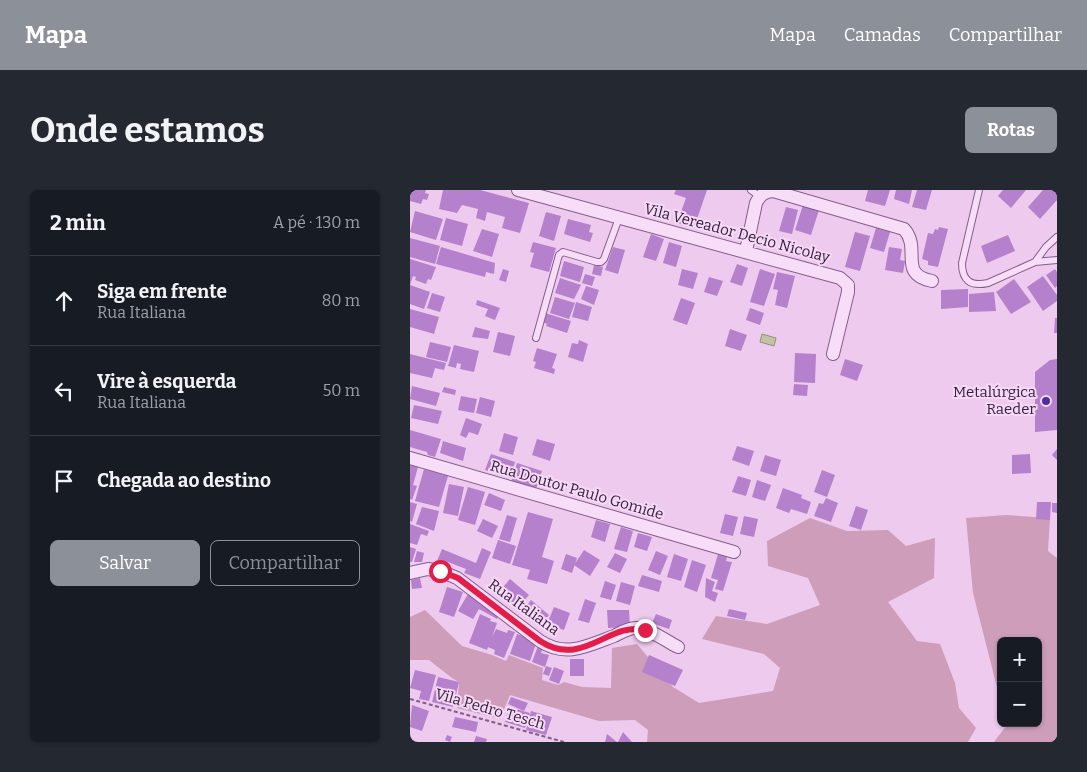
<!DOCTYPE html>
<html lang="pt">
<meta charset="utf-8">
<style>
:root{--surface:#171b24;--page:#242831;--text:#f1f3f6;--muted:#9ea1a6;--line:#363941;--accent:#8c9099}
body{margin:0;font-family:Bitter,serif;background:var(--page);color:var(--text)}
.controls{position:absolute;right:15px;bottom:15px;display:grid;overflow:hidden;border-radius:8px;box-shadow:0 1px 4px #0004}
.controls button{width:45px;height:45px;display:grid;place-items:center;padding:0;border:0;border-bottom:1px solid var(--line);background:var(--surface);color:var(--text);font:25px sans-serif}
.stop{position:absolute;width:15px;height:15px;margin:-11px;border:4px solid #e11d48;border-radius:50%;background:#fff}
.stop.end{background:#e11d48;border-color:#fff;box-shadow:0 1px 5px #0008}
.list{margin:0;padding:0;list-style:none}
h2{display:flex;justify-content:space-between;align-items:center;height:65px;margin:0;padding:0 20px;font-size:21px}
h2 small{font-size:16px;font-weight:400;color:var(--muted)}
.list li{display:grid;grid-template-columns:32px 1fr auto;gap:15px;align-items:center;box-sizing:border-box;height:90px;padding:0 20px;border-top:1px solid var(--line)}
.list b{display:block;font-size:19px;white-space:nowrap}
.list p{margin:0;font-size:16px;white-space:nowrap;color:var(--muted)}
.list em{font-size:16px;font-style:normal;color:var(--muted)}
.actions{display:flex;gap:10px;padding:15px 20px}
.actions a{flex:1;padding:11px 0;border:1px solid var(--accent);border-radius:8px;text-align:center;font-size:18px;color:var(--accent)}
.actions .main{background:var(--accent);color:#fff}
.icon{flex:none;width:28px;height:28px;fill:none;stroke:currentColor;stroke-width:2;stroke-linecap:round;stroke-linejoin:round}
.map{position:relative;flex:none;width:647px;height:552px;overflow:hidden;border-radius:8px}
header{display:flex;align-items:center;gap:30px;box-sizing:border-box;height:70px;padding:0 25px;background:var(--accent);color:#fff}
header strong{font-size:24px}
nav{display:flex;gap:28px;margin-inline-start:auto;font-size:18px}
.intro{display:flex;align-items:center;justify-content:space-between;box-sizing:border-box;height:120px;padding:0 30px}
h1{margin:0;font-size:35px}
.button{padding:12px 22px;border-radius:8px;background:var(--accent);color:#fff;font-size:18px;font-weight:700}
main{display:flex;gap:30px;padding:0 30px}
aside{flex:1;background:var(--surface);border-radius:8px;box-shadow:0 1px 4px #0004}
.map>svg:first-child{display:block}
.green{fill:#cd9dba}
.water{fill:#c3c3aa;stroke:#909270}
.building{fill:#b580cc}
.lines{fill:none;stroke-linecap:round;stroke-linejoin:round}
.lane-casing{stroke:#835e8b;stroke-width:8}
.street-casing{stroke:#835e8b;stroke-width:14}
.path{stroke:#835e8b;stroke-width:2;stroke-dasharray:4 2.5;stroke-linecap:butt}
.lane{stroke:#f8ddf9;stroke-width:6}
.street{stroke:#f8ddf9;stroke-width:12}
.route{stroke:#e11d48;stroke-width:6}
.poi-dot{fill:#4c2f99;stroke:#f6d9f6;stroke-width:2}
.labels{text-anchor:middle;dominant-baseline:central;stroke-width:4;stroke-linejoin:round;paint-order:stroke}
.street-label{font-size:15px;fill:#36213c;stroke:#f6d9f6}
.poi-label{font-size:15px;fill:#36213c;stroke:#f6d9f6;text-anchor:end}
</style>
<header>
<strong>Mapa</strong>
<nav><a>Mapa</a><a>Camadas</a><a>Compartilhar</a></nav>
</header>
<div class="intro"><h1>Onde estamos</h1><a class="button">Rotas</a></div>
<main>
<aside>
<h2>2 min<small>A pé · 130 m</small></h2>
<ul class="list">
<li><svg class="icon" aria-label="ahead" viewBox="0 0 24 24"><path d="M12 20V5M6 11l6-6 6 6"/></svg><div><b>Siga em frente</b><p>Rua Italiana</p></div><em>80 m</em></li>
<li><svg class="icon" aria-label="left" viewBox="0 0 24 24"><path d="M17 20v-9H6M10 6l-5 5 5 5"/></svg><div><b>Vire à esquerda</b><p>Rua Italiana</p></div><em>50 m</em></li>
<li><svg class="icon" aria-label="arrive" viewBox="0 0 24 24"><path d="M6 21V4h12l-3 4 3 4H6"/></svg><div><b>Chegada ao destino</b></div></li>
</ul>
<div class="actions"><a class="main">Salvar</a><a>Compartilhar</a></div>
</aside>
<div class="map">
<svg width="647" height="552" viewBox="0 0 647 552">
<rect width="100%" height="100%" fill="#eecaee"/>
<path class="green" d="M596 325 640 328 638 361 647 368V552H584L596 536V533H628V451H591V513L563 403 556 328Z
M400 328 437 341 478 340 496 356 525 348 524 388 478 412 507 451 530 454 545 493 549 518 566 538 558 552H237L238 540 225 530 189 531 100 505 90 529 47 518 49 492 42 488 19 470H0V427L15 420 52 456 82 465 96 471 99 465 133 478 132 490 148 495 154 492 172 497 201 498 202 458 227 454 263 497 289 513 363 501 370 478 354 464 292 449 306 426 357 434 410 415 398 388 358 376 357 351Z"/>
<path class="water" d="M352 144 366 148 364 156 350 152Z"/>
<path class="building" d="M0 0H16L15 3 19 4 17 10 13 9 11 14 0 11Z
M33 0H70L119 13 110 43 92 38 95 27 77 22 75 31 66 28 68 19 52 15 47 23 29 19Z
M266 0H297L284 38 267 33 276 8 264 4Z
M458 0H480L475 16 455 11Z
M486 0H502L499 14 484 9Z
M507 0H522L516 20 502 17Z
M593 0H616L601 18 588 6Z
M633 0H647V10L630 29 618 17Z
M393 15 409 20 401 45 385 40Z
M376 17 388 20 382 44 369 41Z
M5 21 33 29 26 50 0 42Z
M136 22 151 26 144 51 129 46Z
M36 28 58 34 52 56 30 50Z
M158 29 181 35 179 42 183 43 180 52 154 44Z
M529 37 538 39 528 77 518 75V71L512 69 518 43 523 44 525 39 528 40Z
M466 38 480 42 474 62 460 58Z
M72 39 89 44 82 67 63 61Z
M445 42 460 46 450 81 435 77Z
M241 44 254 49 246 71 233 67Z
M598 45 605 61 577 73 571 56Z
M0 48 30 56 25 74 0 67Z
M123 52 146 58 139 82 120 77 124 63 120 62Z
M259 52 272 56 266 77 253 73Z
M31 57 85 73 84 84 76 82 75 87 26 74Z
M203 57 215 60 208 84 195 80Z
M479 57 492 59 490 70 495 71 493 83 475 80Z
M0 69 26 77 21 90 18 89 16 94 5 90 6 87 3 86 0 95Z
M154 71 174 77 170 92 150 86Z
M327 74 338 78 332 96 320 92Z
M184 75 193 77 191 86 182 84Z
M93 79 99 81 96 92 89 90Z
M272 79 288 83 283 99 268 95Z
M350 79 365 84 354 116 340 112Z
M645 79 647 82V96L645 98 636 85Z
M367 82 385 86 377 118 365 115 368 100 363 99Z
M175 84 185 87 182 96 172 93Z
M633 86 647 105V111L633 121 617 97Z
M299 87 313 91 307 106 294 102Z
M150 88 171 95 164 109 145 103Z
M604 89 621 112 601 124 586 102Z
M0 95 20 102 14 119 0 114Z
M176 96 189 100 184 115 171 109Z
M558 99V117L531 119V100Z
M584 102 586 121 559 122V104Z
M22 103 35 107 30 122 17 118Z
M145 107 165 113 159 129 140 123Z
M271 108 285 113 277 135 263 130Z
M67 110 90 118 85 130 75 126 78 119 66 115Z
M166 112 182 117 178 131 162 127Z
M340 118 354 123 350 135 336 130Z
M0 119 29 127 24 144 0 137Z
M135 123 161 131 157 143 136 136 137 134 132 132Z
M645 128H647V143H644Z
M65 137 80 141 78 149 62 147Z
M320 139 337 145 331 161 315 156Z
M88 142 105 146 100 166 83 162Z
M169 150 178 154 173 172 158 167 162 153 168 154Z
M20 152 41 157 37 172 16 167Z
M44 155 69 161 64 182 50 179 51 174 47 173 46 178 38 176Z
M127 158 147 164 142 178 145 179 144 184 124 178 126 172 123 171Z
M385 163 406 164 405 193 384 192Z
M0 164 36 173 34 180 25 178 22 188 0 183Z
M435 169 453 175 447 191 430 185Z
M647 169V240L625 242V182L640 170Z
M384 194 398 195 397 206 383 205Z
M2 196 30 203 26 216 0 209Z
M34 197 46 200 45 205 32 202Z
M51 206 67 209 64 223 48 220Z
M70 207 85 211 81 227 66 223Z
M4 215 32 221 28 234 1 228Z
M56 228 72 234 68 245 59 242 56 248 50 245Z
M0 240 31 249 25 267 18 265 17 262 0 257Z
M94 243 108 247 103 265 89 261Z
M127 249 145 254 140 271 122 265Z
M33 251 56 258 53 271 30 263Z
M327 256 344 261 339 276 322 270Z
M647 259V270L642 265Z
M81 264 105 272 100 288 75 280Z
M620 264 621 283 602 284V265Z
M355 265 371 270 366 286 350 281Z
M107 273 132 281 126 299 101 292Z
M0 274 8 277 3 295 7 296 2 310 0 309Z
M14 279 38 286 29 317 5 311Z
M412 280 425 285 417 307 404 302Z
M328 286 341 290 336 306 322 302Z
M347 290 361 295 355 311 342 307Z
M39 294 54 297 48 326 33 323Z
M58 297 75 302 65 335 48 330Z
M373 298 392 305 391 308 401 312 397 324 381 319 379 323 366 318Z
M79 303 95 310 91 321 74 315Z
M416 308 428 313 421 332 404 326 409 313 413 314Z
M0 312 7 314 2 332 0 331Z
M627 312H641L640 330 626 329Z
M642 313H647V323L642 322Z
M446 316 458 320 451 340 439 336Z
M12 317 29 321 24 341 6 334Z
M118 322 143 329 132 367 144 371 137 394 117 389 120 380 102 375Z
M315 324 328 327 323 346 310 343Z
M97 325 107 328 100 352 89 349Z
M334 326 348 329 344 347 330 344Z
M73 329 88 336 82 348 67 341Z
M186 330 200 334 195 352 181 347Z
M0 334 19 341 17 346 11 344 7 355 0 353Z
M211 337 223 341 217 362 204 359Z
M228 343 242 347 237 361 224 357Z
M88 350 106 356 100 374 82 368Z
M0 357 6 359 2 372H0Z
M72 358 81 362 70 389 54 383 56 379 38 372 37 375 27 371 32 359 66 373Z
M174 360 190 370 180 386 164 375Z
M7 361 14 363 12 372H4Z
M246 361 258 366 250 385 238 380Z
M205 363 217 369 210 383 197 377Z
M156 364 167 368 162 383 151 379Z
M264 364 278 369 271 391 257 387Z
M308 364 317 367 316 371 322 372 313 401 305 399 308 390 301 388Z
M282 370 296 375 287 402 274 397Z
M232 385 252 391 249 402 228 396Z
M10 388 12 398 2 399 1 390Z
M296 388 305 392 302 401 308 403 305 412 295 407Z
M100 389 119 405 108 418 89 402Z
M195 391 206 395 201 410 190 407Z
M211 392 225 396 220 415 206 411Z
M37 397 53 402 44 427 29 422Z
M58 404 90 422 87 429 69 419 63 429 48 421Z
M175 409 186 413 179 433 168 430Z
M121 410 139 425 134 432 130 429 127 432 113 421Z
M144 417 160 423 154 440 137 434Z
M319 419 337 423 335 430 317 426Z
M197 420H219L220 437 198 438Z
M70 424 81 429 80 431 87 433 82 447 86 439 97 443 98 440 105 442 94 468 84 464 85 460 78 457 77 460 59 453Z
M246 424 262 430 259 439 242 433Z
M107 444 127 451 120 471 100 464Z
M129 453 134 455 131 463 139 465 135 477 122 472Z
M239 465 273 480 265 496 232 482Z
M160 469H174V486H160Z
M136 476 142 478 139 486 133 484Z
M144 477 154 481 149 494 139 490Z
M5 480 26 485 19 511 9 509 11 501 0 498Z
M28 487 49 492 43 517 22 512Z
M101 507 118 513 114 521 98 514Z
M2 515 19 521 12 541 0 537Z
M99 517 120 523 115 538 95 532Z
M121 521 142 527 136 545 116 540Z
M45 527 68 532 66 542 42 537Z
M213 542 222 552H208Z
M197 544 207 552H195Z
M37 545 42 547 40 552 35 550Z
M66 546 77 549 76 552H64Z"/>
<g class="lines">
<defs>
<path id="lane" d="M341 0 349 6
M569 0 552 73C552 90 560 97 578 93L625 72 647 70
M625 72 636 57 647 47
M126 148 149 65 153 62 187 72H191L194 69 209 28"/>
<path id="street" d="M108 0 430 88 438 95V102L423 164
M336 61 346 13C350 5 354 2 363 1L494 39C512 59 487 84 522 91
M0 268 324 362
M0 383 18 379 30 381 47 388 130 451C156 468 177 456 204 446 210 443 218 438 226 438 239 438 256 451 268 457"/>
</defs>
<use href="#lane" class="lane-casing"/>
<use href="#street" class="street-casing"/>
<path class="path" d="M0 509 154 552"/>
<use href="#lane" class="lane"/>
<use href="#street" class="street"/>
</g>
<g class="lines">
<path class="route" d="M30 381 48 388 130 451C173 479 199 431 235 440"/>
</g>
<circle class="poi-dot" cx="636" cy="211" r="5"/>
<g class="labels">
<g class="street-label">
<text transform="translate(327 43) rotate(15)">Vila Vereador Decio Nicolay</text>
<text transform="translate(167 300) rotate(16)">Rua Doutor Paulo Gomide</text>
<text transform="translate(114 417) rotate(36)">Rua Italiana</text>
<text transform="translate(80 519) rotate(16)">Vila Pedro Tesch</text>
</g>
<g class="poi-label">
<text x="626" y="202">Metalúrgica<tspan x="626" dy="17">Raeder</tspan></text>
</g>
</g>
</svg>
<div class="controls">
<button>+</button>
<button>−</button>
</div>
<div class="stop" style="left:30px;top:381px"></div>
<div class="stop end" style="left:235px;top:440px"></div>
</div>
</main>
